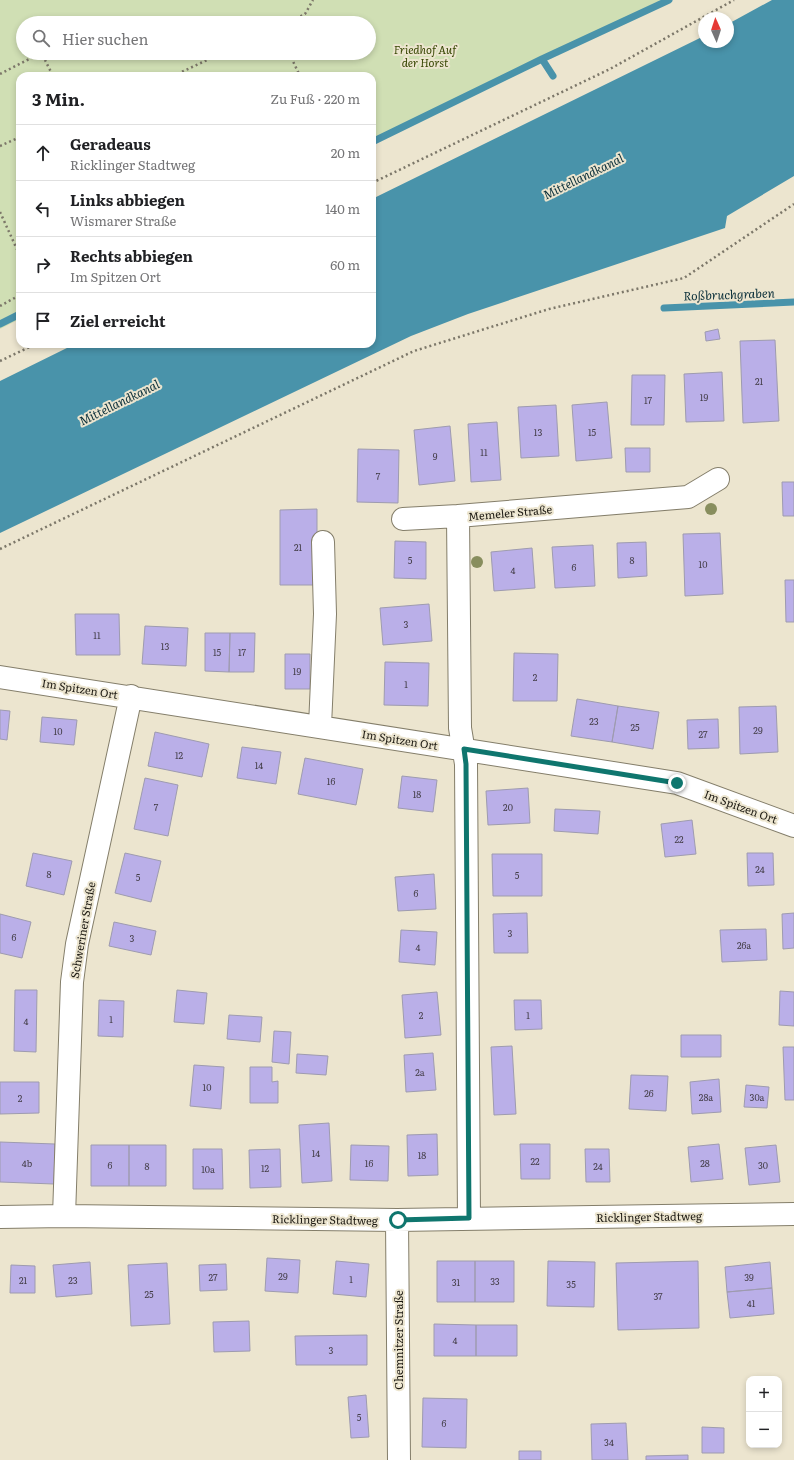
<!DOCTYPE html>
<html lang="de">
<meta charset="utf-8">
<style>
:root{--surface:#fff;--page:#f6f6f6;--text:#202124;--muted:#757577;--line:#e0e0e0}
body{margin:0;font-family:Literata,serif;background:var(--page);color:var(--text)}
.controls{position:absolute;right:12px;bottom:12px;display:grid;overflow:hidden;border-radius:8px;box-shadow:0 2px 6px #0003}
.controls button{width:36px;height:36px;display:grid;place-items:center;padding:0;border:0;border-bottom:1px solid var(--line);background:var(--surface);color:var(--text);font:20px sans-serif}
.compass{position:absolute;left:698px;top:12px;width:36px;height:36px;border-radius:50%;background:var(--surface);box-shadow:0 2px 6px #0003;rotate:357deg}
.stop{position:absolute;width:12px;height:12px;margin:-9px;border:3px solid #0f766e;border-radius:50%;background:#fff}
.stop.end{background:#0f766e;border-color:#fff;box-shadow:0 1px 4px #0008}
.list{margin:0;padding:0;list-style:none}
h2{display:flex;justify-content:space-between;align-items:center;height:52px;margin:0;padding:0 16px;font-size:17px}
h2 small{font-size:13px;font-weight:400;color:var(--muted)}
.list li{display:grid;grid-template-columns:26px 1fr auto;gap:12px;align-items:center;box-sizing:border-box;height:56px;padding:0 16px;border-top:1px solid var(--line)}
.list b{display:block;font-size:15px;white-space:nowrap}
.list p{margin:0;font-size:13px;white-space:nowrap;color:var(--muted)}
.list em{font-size:13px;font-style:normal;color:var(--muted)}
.icon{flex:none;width:22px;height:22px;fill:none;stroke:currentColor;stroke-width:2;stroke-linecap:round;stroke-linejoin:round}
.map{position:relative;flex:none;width:794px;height:1460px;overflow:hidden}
.search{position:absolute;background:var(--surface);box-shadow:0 2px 6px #0003;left:16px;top:16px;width:360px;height:44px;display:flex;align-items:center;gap:10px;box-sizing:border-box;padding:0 14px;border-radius:22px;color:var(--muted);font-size:15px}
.panel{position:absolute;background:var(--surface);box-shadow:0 2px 6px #0003;left:16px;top:72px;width:360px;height:276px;border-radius:12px}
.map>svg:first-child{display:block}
.green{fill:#d0dfb4;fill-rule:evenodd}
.water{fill:#4993aa}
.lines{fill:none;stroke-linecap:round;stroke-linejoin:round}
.stream{stroke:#4993aa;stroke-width:7}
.building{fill:#baafe8;stroke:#9e9baf}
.minor-casing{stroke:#847e6a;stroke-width:24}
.path{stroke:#7c7769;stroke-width:2.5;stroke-dasharray:2 3;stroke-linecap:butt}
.minor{stroke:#fff;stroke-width:22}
.tree{fill:#888e5e}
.route{stroke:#0f766e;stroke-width:5}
.labels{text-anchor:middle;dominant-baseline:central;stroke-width:4;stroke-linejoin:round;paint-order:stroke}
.number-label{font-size:9px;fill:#443e48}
.park-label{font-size:11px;font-style:italic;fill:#374602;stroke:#ece5cf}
.street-label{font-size:11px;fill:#1c1912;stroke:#ece5cf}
.water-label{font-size:12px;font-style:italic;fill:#092e39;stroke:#ece5cf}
</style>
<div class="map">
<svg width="794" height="1460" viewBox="0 0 794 1460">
<rect width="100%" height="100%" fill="#ece5cf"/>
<path class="green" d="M0 0H661L372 144V76H20V319L0 329ZM23 23H369V53H23Z"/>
<path class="water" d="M772 0H794V176L727 216 725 228 468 314 411 336 0 533V381L75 344H372V199L704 36V42H728V24Z"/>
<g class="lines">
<path class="stream" d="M542 59 669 0
M372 142 542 59 553 76
M664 308 794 302
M0 324 20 314"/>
</g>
<path class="building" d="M718 329 720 339 706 341 705 332Z
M775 340 779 421 743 423 740 341Z
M722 372 724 421 686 422 684 374Z
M632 375H665L664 425H631Z
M607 402 612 458 576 461 572 405Z
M556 405 559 456 521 458 518 407Z
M497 422 501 480 471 482 468 424Z
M450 426 455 481 419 485 414 430Z
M625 448H650V472H626Z
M358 449 399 450 398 503 357 502Z
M782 482H794V516H783Z
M317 509V585H280V510Z
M720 533 723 594 685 596 683 534Z
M395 541 426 542V579L394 578Z
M646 542 647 576 618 578 617 543Z
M593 545 595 586 555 588 552 547Z
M532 548 535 588 494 591 491 552Z
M785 580H794V622H786Z
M429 604 432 641 383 645 380 608Z
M75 614H119L120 655H76Z
M145 626 188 628 186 666 142 664Z
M205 633H230L229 672 205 671Z
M230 633H255L254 672H229Z
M514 653 558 654 557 701H513Z
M285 654H310V689H285Z
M385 662 429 663 428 706 384 705Z
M577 699 618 706 612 742 571 736Z
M618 706 659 712 653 749 612 742Z
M776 706 778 752 740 754 739 707Z
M0 710 10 711 7 740 0 739Z
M42 717 77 720 74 745 40 742Z
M718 719 719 748 688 749 687 720Z
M155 732 209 744 202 777 148 766Z
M242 747 281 752 276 784 237 778Z
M305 758 363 769 356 805 298 794Z
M402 776 437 780 433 812 398 808Z
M145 778 178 785 168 836 134 829Z
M528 788 530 823 488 825 486 791Z
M555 809 600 811 598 834 554 831Z
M692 820 696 854 665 857 661 824Z
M33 853 72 861 64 895 26 886Z
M125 853 161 861 151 902 115 893Z
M747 853H773L774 885 748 886Z
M492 854H542V896H493Z
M434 874 436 909 398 911 395 877Z
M527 913 528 953H494L493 914Z
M794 913V948L783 949 782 914Z
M0 914 31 922 22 958 0 953Z
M114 922 156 931 151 955 109 946Z
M766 929 767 960 722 962 720 930Z
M401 930 437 932 435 965 399 962Z
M15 990H37L36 1052 14 1051Z
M177 990 207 993 204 1024 174 1022Z
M780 991 794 992V1026L779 1025Z
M437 992 441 1035 405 1038 402 995Z
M99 1000 124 1001 123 1037 98 1036Z
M514 1000H541L542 1029 515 1030Z
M229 1015 262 1017 260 1042 227 1039Z
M274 1031 291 1032 289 1064 272 1062Z
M681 1035H721V1057H681Z
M512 1046 516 1114 494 1115 491 1047Z
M783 1047H794V1100H785Z
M433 1053 436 1090 406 1092 404 1055Z
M297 1054 328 1056 326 1075 296 1073Z
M194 1065 224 1067 221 1109 190 1106Z
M250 1067H272V1082L278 1081V1103H250Z
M631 1075 668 1076 666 1111 629 1109Z
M719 1079 721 1112 692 1114 690 1082Z
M0 1082H39V1113L0 1114Z
M746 1085 769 1087 767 1108 744 1107Z
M329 1123 332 1181 302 1183 299 1125Z
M437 1134 438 1175 408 1176 407 1135Z
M0 1142 55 1144 54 1184 0 1182Z
M520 1144H550V1179H521Z
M719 1144 723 1179 691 1182 688 1147Z
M91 1145H129V1186H91Z
M129 1145H166V1186H129Z
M351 1145 389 1146 388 1181 350 1180Z
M776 1145 780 1182 749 1185 745 1148Z
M193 1149H222L223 1189H193Z
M280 1149 281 1187 250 1188 249 1150Z
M585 1149H609L610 1182H586Z
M267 1258 300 1260 298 1293 265 1291Z
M336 1261 369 1264 366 1297 333 1294Z
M437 1261H475V1302H437Z
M475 1261H514V1302H475Z
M548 1261 595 1262 594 1307 547 1306Z
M698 1261 699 1328 618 1330 616 1263Z
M90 1262 92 1294 56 1297 53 1265Z
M770 1262 772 1288 727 1292 725 1267Z
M167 1263 170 1324 131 1326 128 1265Z
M226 1264 227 1290 200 1291 199 1265Z
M11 1265 35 1266V1293H10Z
M772 1288 774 1314 730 1318 727 1292Z
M249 1321 250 1351 214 1352 213 1322Z
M434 1324 476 1325V1356H434Z
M476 1325H517V1356H476Z
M367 1335V1365H296L295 1336Z
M366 1395 369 1437 351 1438 348 1397Z
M423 1398 467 1399 466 1448 422 1447Z
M626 1423 628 1460H592L591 1424Z
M702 1427 724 1428V1453H702Z
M519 1451H541V1460H519Z
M688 1455V1460H646V1456Z"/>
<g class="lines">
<defs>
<path id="minor" d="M403 519 458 516
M0 677 677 783 794 826
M320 726 325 614 323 542
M64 1216 72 982 77 944 131 696
M0 1217 64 1216 397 1220 794 1214
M469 1218 466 764 460 728 458 516 688 497 718 479
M397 1220 399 1460"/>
</defs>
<use href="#minor" class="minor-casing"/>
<path class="path" d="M287 23 305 14 313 0
M289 53 300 76
M0 74 35 56 45 60 53 76
M173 76 222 53
M0 146 20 137
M372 183 610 69 734 0
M0 212 20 256
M0 306 20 295
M0 361 36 344
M0 549 414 351 549 309 684 278 794 204"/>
<use href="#minor" class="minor"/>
</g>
<g class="tree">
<circle cx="711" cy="509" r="6"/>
<circle cx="477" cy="562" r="6"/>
</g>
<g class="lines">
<path class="route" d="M398 1220 469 1218 466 764 464 749 677 783"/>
</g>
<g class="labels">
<g class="number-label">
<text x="759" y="381">21</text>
<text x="704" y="397">19</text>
<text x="648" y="400">17</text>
<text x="538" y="432">13</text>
<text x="592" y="432">15</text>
<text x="484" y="452">11</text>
<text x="435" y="456">9</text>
<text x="378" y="476">7</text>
<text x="298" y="547">21</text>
<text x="410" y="560">5</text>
<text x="632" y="560">8</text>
<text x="703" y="564">10</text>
<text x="574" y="567">6</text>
<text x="513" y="570">4</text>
<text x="406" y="624">3</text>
<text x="97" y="635">11</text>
<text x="165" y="646">13</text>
<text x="217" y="652">15</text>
<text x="242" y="652">17</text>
<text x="297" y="671">19</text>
<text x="535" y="677">2</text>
<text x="406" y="684">1</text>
<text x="594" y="721">23</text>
<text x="635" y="727">25</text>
<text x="758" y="730">29</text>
<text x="58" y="731">10</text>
<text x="703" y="734">27</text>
<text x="179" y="755">12</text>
<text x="259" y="765">14</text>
<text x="331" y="781">16</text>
<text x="417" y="794">18</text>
<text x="156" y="807">7</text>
<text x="508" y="807">20</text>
<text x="679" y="839">22</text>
<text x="760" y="869">24</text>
<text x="49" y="874">8</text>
<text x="517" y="875">5</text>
<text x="138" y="877">5</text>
<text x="416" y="893">6</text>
<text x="510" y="933">3</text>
<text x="14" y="937">6</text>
<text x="132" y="938">3</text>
<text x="744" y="945">26a</text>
<text x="418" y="947">4</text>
<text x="421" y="1015">2</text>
<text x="528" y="1015">1</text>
<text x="111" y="1019">1</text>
<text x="26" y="1021">4</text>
<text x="420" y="1072">2a</text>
<text x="207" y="1087">10</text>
<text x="649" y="1093">26</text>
<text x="706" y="1097">28a</text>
<text x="757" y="1097">30a</text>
<text x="20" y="1098">2</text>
<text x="316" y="1153">14</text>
<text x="422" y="1155">18</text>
<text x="535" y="1161">22</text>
<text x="27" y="1163">4b</text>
<text x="369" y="1163">16</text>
<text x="705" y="1163">28</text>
<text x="110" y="1165">6</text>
<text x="763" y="1165">30</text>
<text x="147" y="1166">8</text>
<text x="598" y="1166">24</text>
<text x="265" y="1168">12</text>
<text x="208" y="1169">10a</text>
<text x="283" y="1276">29</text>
<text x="213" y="1277">27</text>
<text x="749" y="1277">39</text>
<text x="351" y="1279">1</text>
<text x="23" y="1280">21</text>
<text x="73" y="1280">23</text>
<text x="495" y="1281">33</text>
<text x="456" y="1282">31</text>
<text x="571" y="1284">35</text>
<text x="149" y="1294">25</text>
<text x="658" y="1296">37</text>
<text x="751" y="1303">41</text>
<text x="455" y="1340">4</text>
<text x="331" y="1350">3</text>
<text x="359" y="1417">5</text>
<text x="444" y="1423">6</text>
<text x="609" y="1442">34</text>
</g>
<g class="park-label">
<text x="425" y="49">Friedhof Auf<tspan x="425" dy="13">der Horst</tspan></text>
</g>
<g class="street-label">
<text transform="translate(510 512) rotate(-5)">Memeler Straße</text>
<text transform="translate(80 688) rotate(9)">Im Spitzen Ort</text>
<text transform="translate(400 739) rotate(9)">Im Spitzen Ort</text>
<text transform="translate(741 806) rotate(20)">Im Spitzen Ort</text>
<text transform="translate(82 930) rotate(-80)">Schweriner Straße</text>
<text transform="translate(649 1216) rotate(-1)">Ricklinger Stadtweg</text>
<text transform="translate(325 1219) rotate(1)">Ricklinger Stadtweg</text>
<text transform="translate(398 1340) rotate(-90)">Chemnitzer Straße</text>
</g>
<g class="water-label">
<text transform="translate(583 176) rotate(-26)">Mittellandkanal</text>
<text transform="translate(729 294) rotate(-2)">Roßbruchgraben</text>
<text transform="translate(119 402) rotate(-26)">Mittellandkanal</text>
</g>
</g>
</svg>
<div class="controls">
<button>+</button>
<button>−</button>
</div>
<svg class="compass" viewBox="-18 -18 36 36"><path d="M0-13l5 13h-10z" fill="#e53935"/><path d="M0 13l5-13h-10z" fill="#757577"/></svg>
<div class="stop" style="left:398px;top:1220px"></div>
<div class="stop end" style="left:677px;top:783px"></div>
<div class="search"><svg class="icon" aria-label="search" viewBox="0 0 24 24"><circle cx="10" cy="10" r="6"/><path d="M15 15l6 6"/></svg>Hier suchen</div>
<section class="panel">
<h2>3 Min.<small>Zu Fuß · 220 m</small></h2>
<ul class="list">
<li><svg class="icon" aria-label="ahead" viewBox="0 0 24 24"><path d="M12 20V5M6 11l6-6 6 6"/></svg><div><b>Geradeaus</b><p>Ricklinger Stadtweg</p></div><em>20 m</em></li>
<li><svg class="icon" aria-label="left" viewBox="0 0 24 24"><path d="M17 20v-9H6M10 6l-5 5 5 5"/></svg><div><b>Links abbiegen</b><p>Wismarer Straße</p></div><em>140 m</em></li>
<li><svg class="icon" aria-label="right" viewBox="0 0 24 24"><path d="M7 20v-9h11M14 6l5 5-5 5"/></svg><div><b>Rechts abbiegen</b><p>Im Spitzen Ort</p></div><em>60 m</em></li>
<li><svg class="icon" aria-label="arrive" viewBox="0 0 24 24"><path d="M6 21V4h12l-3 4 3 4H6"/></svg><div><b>Ziel erreicht</b></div></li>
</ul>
</section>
</div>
